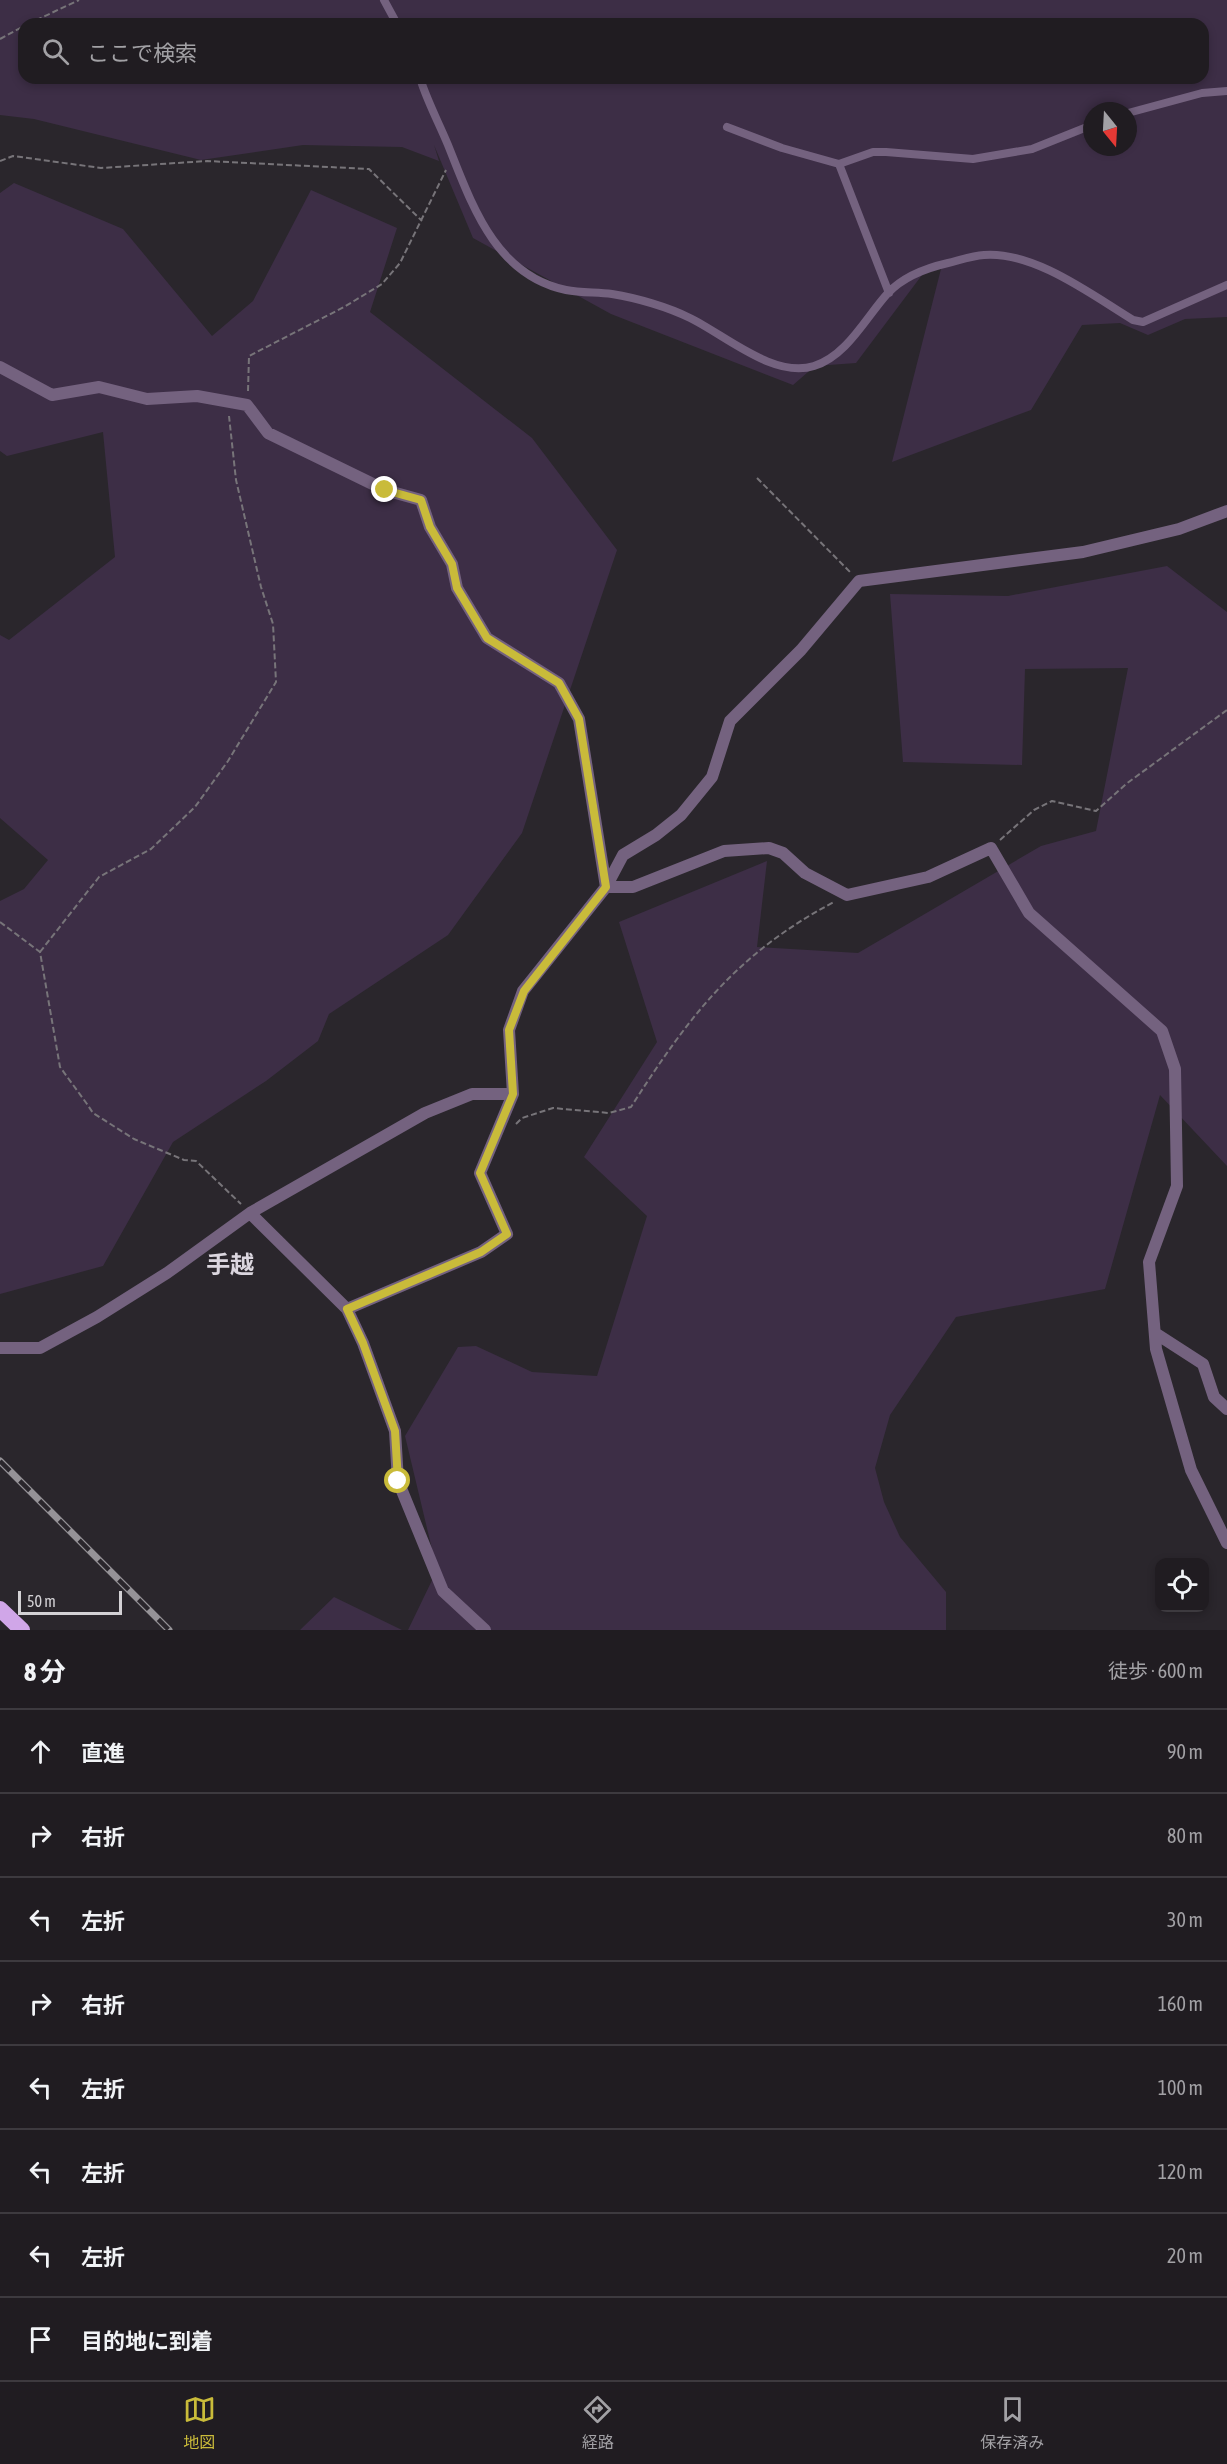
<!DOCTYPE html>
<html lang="ja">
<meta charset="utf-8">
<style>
:root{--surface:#201c21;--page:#2d292e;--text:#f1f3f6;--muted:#a2a1a5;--line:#3d3a3f;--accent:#c9bb3a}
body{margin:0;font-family:"Asap Condensed","Noto Sans JP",sans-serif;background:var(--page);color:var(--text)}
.controls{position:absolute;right:18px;bottom:18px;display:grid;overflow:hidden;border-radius:12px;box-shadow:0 3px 9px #0003}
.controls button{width:54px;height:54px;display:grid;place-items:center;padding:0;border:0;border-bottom:2px solid var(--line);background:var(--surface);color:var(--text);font:30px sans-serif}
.compass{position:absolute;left:1083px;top:102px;width:54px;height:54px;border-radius:50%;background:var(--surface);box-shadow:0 3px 9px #0003;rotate:162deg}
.scale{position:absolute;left:18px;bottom:15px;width:104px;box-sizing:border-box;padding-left:6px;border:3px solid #d3d1d5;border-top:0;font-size:16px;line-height:21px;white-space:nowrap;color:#d3d1d5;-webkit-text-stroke:4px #2a262c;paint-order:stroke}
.stop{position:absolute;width:18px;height:18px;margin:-14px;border:4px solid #c9bb3a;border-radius:50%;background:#fff}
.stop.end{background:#c9bb3a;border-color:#fff;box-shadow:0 2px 6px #0008}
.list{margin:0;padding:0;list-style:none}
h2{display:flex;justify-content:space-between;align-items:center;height:78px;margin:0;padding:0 24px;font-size:26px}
h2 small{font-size:20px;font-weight:400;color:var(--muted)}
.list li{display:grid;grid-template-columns:39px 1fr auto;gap:18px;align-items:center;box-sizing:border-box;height:84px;padding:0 24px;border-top:2px solid var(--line)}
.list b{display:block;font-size:22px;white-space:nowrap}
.list em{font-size:20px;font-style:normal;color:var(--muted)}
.icon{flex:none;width:33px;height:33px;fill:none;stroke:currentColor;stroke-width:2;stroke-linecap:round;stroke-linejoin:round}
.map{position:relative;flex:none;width:1227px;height:1630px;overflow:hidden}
.search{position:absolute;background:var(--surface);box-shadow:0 3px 9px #0003;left:18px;right:18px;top:18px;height:66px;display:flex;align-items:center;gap:15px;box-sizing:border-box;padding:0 21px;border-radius:18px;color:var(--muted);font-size:22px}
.sheet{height:750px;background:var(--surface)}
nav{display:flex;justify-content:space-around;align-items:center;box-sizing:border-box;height:84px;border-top:2px solid var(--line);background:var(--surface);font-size:16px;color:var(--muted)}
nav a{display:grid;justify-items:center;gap:3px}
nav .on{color:var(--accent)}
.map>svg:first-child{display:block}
.green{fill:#3d2e46;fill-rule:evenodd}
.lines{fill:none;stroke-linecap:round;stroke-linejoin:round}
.path{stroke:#777479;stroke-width:2;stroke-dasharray:6 3;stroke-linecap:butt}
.service{stroke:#74627f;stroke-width:8}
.minor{stroke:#74627f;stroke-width:12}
.trunk{stroke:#d0a6e8;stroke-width:16}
.rail-casing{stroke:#959297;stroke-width:7}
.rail{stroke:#2a262c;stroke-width:4.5;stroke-dasharray:14;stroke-linecap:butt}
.route{stroke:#c9bb3a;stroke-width:8}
.labels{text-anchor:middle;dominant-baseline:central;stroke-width:5;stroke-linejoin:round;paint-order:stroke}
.quarter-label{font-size:24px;font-weight:bold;fill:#dbd6df;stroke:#2a262c}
</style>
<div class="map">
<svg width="1227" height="1630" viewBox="0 0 1227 1630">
<rect width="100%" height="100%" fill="#2a262c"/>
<path class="green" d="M0 0H1227V317L1185 319 1148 335 1120 323 1082 325 1031 410 892 462 941 269 928 267 856 363 815 366 793 385 611 314 473 238 434 145 439 161 402 147 303 145 201 160 34 119 0 115ZM24 24H1203V78H24ZM1092 111H1128V147H1092Z
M14 183 123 229 212 336 253 301 311 190 397 228 370 312 532 438 617 550 522 833 448 935 329 1014 318 1041 266 1081 173 1142 103 1266 0 1294V901L24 889 48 860 0 818V635L9 640 115 557 103 432 7 456 0 451V193Z
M1167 566 1227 612V1166L1160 1095 1105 1289 956 1317 890 1415 875 1468 884 1502 900 1537 946 1592V1630H408L437 1570 405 1436 458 1347 476 1346 532 1372 597 1376 647 1216 584 1157 657 1042 619 922 767 861 757 947 858 953 1041 846 1096 831 1128 668 1025 669 1022 765 903 762 890 594 1008 596Z
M334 1597 402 1630H300Z"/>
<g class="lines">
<path class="path" d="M28 24 79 0
M0 39 24 26
M0 161 13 156 101 168 207 161 369 169 422 221
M248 391 249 356 344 307 382 284 400 263 446 170
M757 478 851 573
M1000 840 1034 810 1052 801 1096 811 1126 784 1227 710
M0 922 40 952 60 1067 87 1104 93 1113 134 1139 184 1160 196 1161 241 1204
M40 952 99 877 151 849 195 807 228 761 276 682 273 624 261 587 236 480 229 416
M516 1124 522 1118 553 1108 609 1113 631 1107C689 1016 737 953 834 902"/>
<path class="service" d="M384 0 397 24
M420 78C427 101 439 123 448 145 472 205 495 275 566 290 581 293 597 292 612 294 637 298 668 307 690 318 725 335 774 379 814 366 847 356 866 317 888 293 904 276 926 268 948 263 960 260 972 256 984 255 1034 251 1092 295 1133 320L1143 322 1227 285
M1128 113 1202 93 1227 91
M727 127 782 148 839 164 873 152H886L973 159 1032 149 1092 125
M839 164 889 293"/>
<path class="minor" d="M0 367 52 395 99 387 147 399 197 396 247 405 268 433 385 490 421 500 430 527 452 564 457 588 487 638 559 683 579 719 606 887
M606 887H633L724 851 769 848 783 853 805 873 847 895 928 877 991 848 1029 913 1162 1031 1175 1069 1177 1186 1149 1262 1156 1349 1191 1470 1227 1543
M250 1213 347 1309 363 1343 395 1431 398 1481 443 1591 485 1630
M347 1309 481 1252 507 1234 480 1173 513 1094 509 1030 523 991 606 887 623 855 656 835 681 815 712 777 730 721 801 650 859 581 1083 552 1179 529 1227 511
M1155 1333 1203 1364 1214 1397 1227 1409
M0 1348H40L97 1317 167 1273 250 1213 425 1113 472 1094H513"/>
<path class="trunk" d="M0 1609 22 1630"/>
<defs>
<path id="rail" d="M0 1461 169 1630"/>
</defs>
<use href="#rail" class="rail-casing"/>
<use href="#rail" class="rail"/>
</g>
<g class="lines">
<path class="route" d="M385 490 421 500 430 527 452 564 457 588 487 638 559 683 579 719 606 887 524 991 509 1030 513 1094 480 1173 507 1234 481 1252 347 1309 363 1343 395 1431 398 1481"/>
</g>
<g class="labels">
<g class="quarter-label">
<text x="230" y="1264">手越</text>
</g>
</g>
</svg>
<div class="controls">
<button><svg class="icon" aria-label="locate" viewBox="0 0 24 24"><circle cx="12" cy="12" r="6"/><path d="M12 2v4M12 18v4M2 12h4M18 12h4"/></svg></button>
</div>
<svg class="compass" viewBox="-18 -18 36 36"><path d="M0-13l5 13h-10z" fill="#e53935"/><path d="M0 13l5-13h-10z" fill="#a2a1a5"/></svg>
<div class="scale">50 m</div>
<div class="stop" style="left:398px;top:1481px"></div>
<div class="stop end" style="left:385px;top:490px"></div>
<div class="search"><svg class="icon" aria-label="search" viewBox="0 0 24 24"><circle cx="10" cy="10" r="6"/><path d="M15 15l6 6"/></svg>ここで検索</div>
</div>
<section class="sheet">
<h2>8 分<small>徒歩 · 600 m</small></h2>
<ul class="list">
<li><svg class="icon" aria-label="ahead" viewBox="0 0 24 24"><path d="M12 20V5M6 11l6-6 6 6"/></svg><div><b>直進</b></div><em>90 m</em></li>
<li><svg class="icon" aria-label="right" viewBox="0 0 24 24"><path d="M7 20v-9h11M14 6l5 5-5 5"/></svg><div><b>右折</b></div><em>80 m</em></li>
<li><svg class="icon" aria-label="left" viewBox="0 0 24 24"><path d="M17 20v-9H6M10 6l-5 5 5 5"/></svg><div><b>左折</b></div><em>30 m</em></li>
<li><svg class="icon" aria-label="right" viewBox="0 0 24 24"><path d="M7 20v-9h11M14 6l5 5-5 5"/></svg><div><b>右折</b></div><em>160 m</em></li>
<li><svg class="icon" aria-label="left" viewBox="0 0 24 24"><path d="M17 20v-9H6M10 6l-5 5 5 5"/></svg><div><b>左折</b></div><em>100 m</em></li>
<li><svg class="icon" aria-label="left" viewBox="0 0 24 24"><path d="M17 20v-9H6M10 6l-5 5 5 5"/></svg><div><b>左折</b></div><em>120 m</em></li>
<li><svg class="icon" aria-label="left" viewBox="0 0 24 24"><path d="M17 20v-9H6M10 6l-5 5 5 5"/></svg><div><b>左折</b></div><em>20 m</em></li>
<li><svg class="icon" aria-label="arrive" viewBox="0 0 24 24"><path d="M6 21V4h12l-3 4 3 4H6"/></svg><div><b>目的地に到着</b></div></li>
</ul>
</section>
<nav>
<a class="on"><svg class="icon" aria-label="map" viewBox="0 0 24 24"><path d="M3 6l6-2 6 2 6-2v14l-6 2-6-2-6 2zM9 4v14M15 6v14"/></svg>地図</a>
<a><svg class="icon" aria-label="directions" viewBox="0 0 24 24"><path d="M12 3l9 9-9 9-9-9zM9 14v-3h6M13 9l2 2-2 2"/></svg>経路</a>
<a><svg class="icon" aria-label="saved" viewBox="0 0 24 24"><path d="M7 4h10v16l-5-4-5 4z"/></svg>保存済み</a>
</nav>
